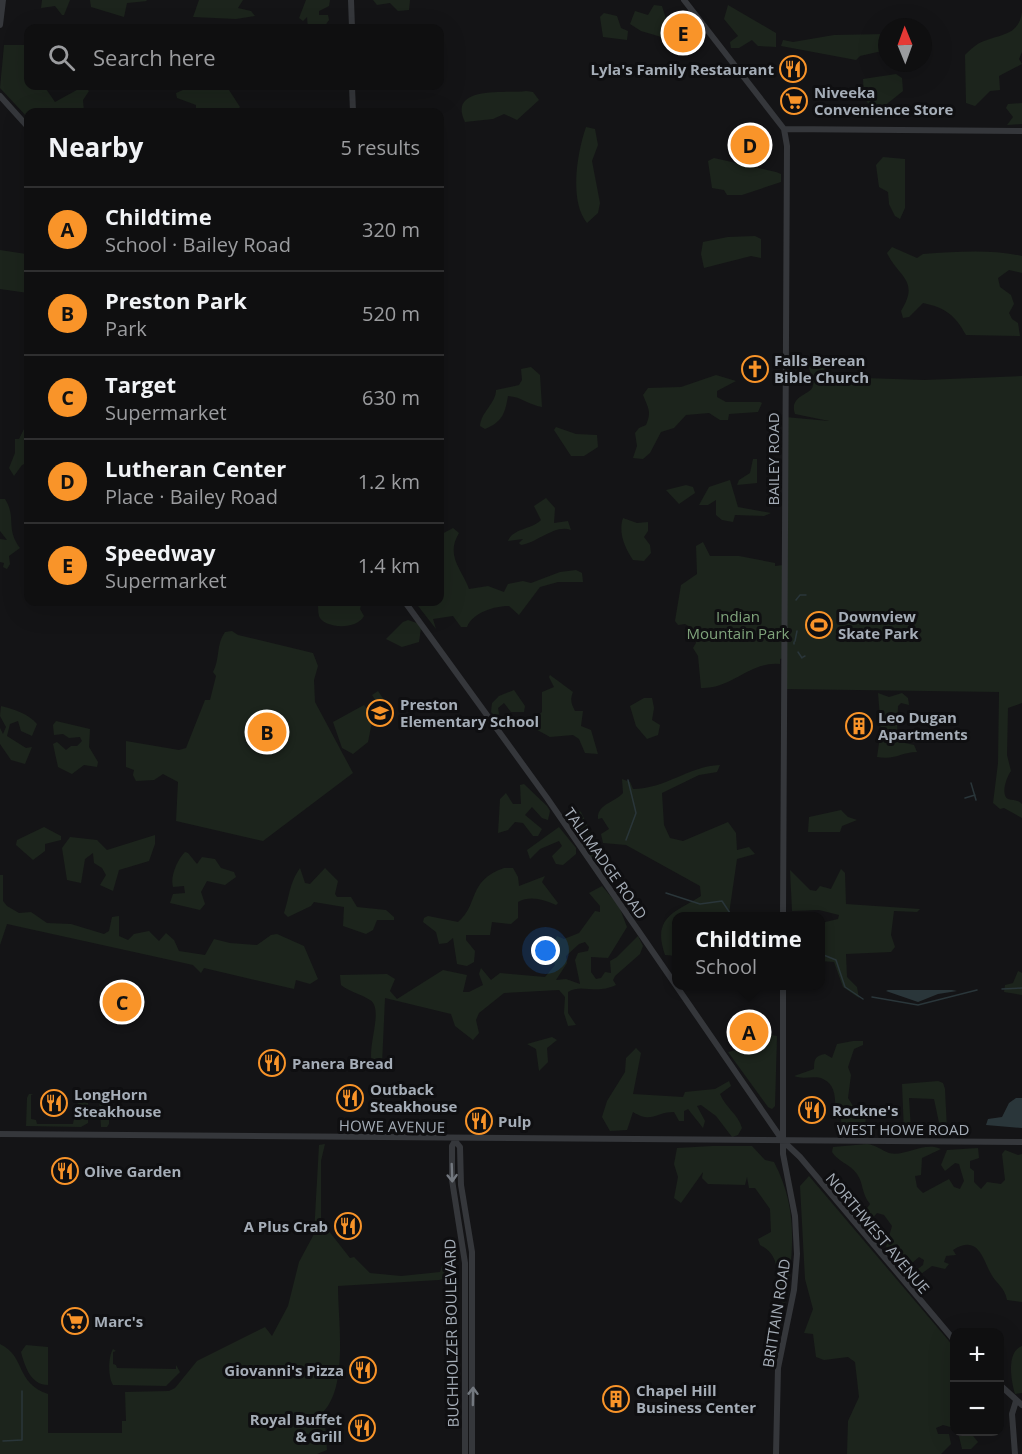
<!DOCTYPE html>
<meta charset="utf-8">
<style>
:root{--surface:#0f0f10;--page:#1d1d1e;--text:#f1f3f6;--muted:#9b9c9f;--line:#2f2f30;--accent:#f99429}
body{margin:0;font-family:"Open Sans",sans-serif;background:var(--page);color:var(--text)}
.controls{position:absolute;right:18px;bottom:18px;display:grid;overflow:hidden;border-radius:12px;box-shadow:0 6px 24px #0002}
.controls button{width:54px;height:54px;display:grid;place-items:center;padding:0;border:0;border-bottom:2px solid var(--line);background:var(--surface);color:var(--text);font:30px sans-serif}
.compass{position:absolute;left:878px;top:18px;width:54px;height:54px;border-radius:50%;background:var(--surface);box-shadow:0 6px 24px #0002;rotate:359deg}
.you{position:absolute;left:546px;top:951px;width:21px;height:21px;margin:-15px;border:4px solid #fff;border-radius:50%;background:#1a73e8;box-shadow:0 0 0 9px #1a73e833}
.badge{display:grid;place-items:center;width:39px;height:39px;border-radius:50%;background:var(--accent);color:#111;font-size:20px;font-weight:700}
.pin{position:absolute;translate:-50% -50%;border:3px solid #fff;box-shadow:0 2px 6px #0006}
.popup{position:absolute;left:672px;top:912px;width:153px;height:78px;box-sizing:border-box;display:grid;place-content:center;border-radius:12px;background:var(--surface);filter:drop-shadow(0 2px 4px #0005);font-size:20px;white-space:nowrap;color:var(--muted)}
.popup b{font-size:22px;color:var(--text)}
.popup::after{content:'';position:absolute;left:50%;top:100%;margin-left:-12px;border:12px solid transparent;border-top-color:var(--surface)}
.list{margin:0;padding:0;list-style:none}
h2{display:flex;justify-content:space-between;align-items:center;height:78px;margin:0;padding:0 24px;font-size:26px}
h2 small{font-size:20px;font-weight:400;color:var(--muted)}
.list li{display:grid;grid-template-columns:39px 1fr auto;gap:18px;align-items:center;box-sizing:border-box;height:84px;padding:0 24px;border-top:2px solid var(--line)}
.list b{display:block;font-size:22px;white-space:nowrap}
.list p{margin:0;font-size:20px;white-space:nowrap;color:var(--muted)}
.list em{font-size:20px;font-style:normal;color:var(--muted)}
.icon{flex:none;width:33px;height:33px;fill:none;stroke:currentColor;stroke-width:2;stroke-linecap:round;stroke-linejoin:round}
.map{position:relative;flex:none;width:1022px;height:1454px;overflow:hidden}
.search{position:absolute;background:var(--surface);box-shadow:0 6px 24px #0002;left:24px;top:24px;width:420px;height:66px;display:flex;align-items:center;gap:15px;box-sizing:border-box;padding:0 21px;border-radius:12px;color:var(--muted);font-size:22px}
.panel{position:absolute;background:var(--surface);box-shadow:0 6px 24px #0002;left:24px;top:108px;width:420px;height:498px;border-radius:12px}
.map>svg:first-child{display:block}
.green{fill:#1c241c;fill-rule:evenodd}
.water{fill:#2a363a}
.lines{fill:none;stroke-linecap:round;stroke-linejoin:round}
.stream{stroke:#2a363a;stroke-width:1.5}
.minor{stroke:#35373b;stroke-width:6}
.oneway{stroke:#73787f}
.labels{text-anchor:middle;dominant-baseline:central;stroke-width:6;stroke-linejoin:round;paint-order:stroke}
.poi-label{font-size:15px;font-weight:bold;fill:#a5adb7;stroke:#0f0f11;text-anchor:start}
.street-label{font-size:15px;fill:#a5adb7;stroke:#0f0f11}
.park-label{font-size:15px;fill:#7fa37b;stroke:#0f0f11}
</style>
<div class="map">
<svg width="1022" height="1454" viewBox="0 0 1022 1454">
<rect width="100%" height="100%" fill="#141416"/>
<path class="green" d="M42 0H70L64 15H62L55 6 41 8Z
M90 0H146L147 1 127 3 124 17 91 7Z
M199 0H243L238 8 251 11 255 16 236 19 193 17Z
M306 0H330L329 6 319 11V15H328L329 20 324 27 308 28 307 17 303 21 299 18Z
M373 0H410L409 10 398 11 390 3 377 5Z
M654 5 662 6C665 16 670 29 668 39L641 31 630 24 635 11 648 15Z
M728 5 776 33V47L758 46 752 40 739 48H731L730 42 738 36 724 19Z
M1022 12V52L1019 59 1022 64 999 76 1000 90 990 91 975 106 966 103 965 55C971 49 976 44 984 41 1002 34 1019 35 1022 12Z
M604 13 617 16 621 28 628 31 627 40 603 37 600 17Z
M887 34V55L882 51 860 56 856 60 781 46 783 40 793 42 834 35Z
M4 45H28V86H44L55 102 84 86 89 91 83 100 84 112H28V118L0 88Z
M896 74 902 78 903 91 883 107 869 105 864 97 863 79Z
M192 86 229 90 240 107 235 112H196V105L177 98 176 93Z
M526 91 533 92 539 100 517 120 504 114 493 119 465 122C447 85 506 94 526 91Z
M1022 103V124L1007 125 1013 117 1006 108 1008 104Z
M586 127 595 129 598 145 592 161 600 203 598 213 587 223C569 201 577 153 586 127Z
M883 157 905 159V208L900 219 895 216 889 204 888 192 879 187 876 165Z
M714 158 776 172 781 174V182L742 195H727L724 190 712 188 708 161Z
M755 236 761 239V258L751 256 704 268 701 254 703 242 728 237Z
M28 244V293L0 289V250L26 254Z
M892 247 917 258 923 254C956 252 990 249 1022 256V273L1009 270 998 278 1000 287 1011 295 1014 304 1009 313 1012 319 1018 323 1020 336 966 335C955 315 946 308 923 303L909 317 903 318 901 311C920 280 899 278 887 253Z
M811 362 825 363 835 377 924 380 1022 376V703L1008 708 1007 755 1011 771C1007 776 1000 795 1008 799 1014 801 1017 799 1022 804V818L1004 808 1000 809 993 803 998 763 999 692 784 689 783 658 780 659V664C750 661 732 689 701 688L698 656 693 648 696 643 692 628 685 624 678 625 675 621 681 585 697 574 696 546 703 542 710 556H739L775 563V566L784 565 785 417 829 421 795 414C788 393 816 396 813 382 813 378 810 372 809 368Z
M531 367 540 375 542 407C529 405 522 397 508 396 505 414 502 422 485 429L480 426C481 412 496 403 496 390L519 385 522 380 521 369Z
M716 375 736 381 717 391V397L726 402H760L762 403 758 412 729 414 728 420H720L709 413 686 415 674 428 661 432 650 453 643 459 633 458 637 446 635 433 639 428 646 425C652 411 648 408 643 395L648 388 681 387Z
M28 426V462L22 465 14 476 9 468 15 453V439H19L25 427Z
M556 427 576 434 597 435 598 447 584 456H571L554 430Z
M753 459H757V483L737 485 739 480 750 473Z
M730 480 738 507 771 513 764 516 735 515 733 522 722 520 716 515V500L708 505H699L709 487Z
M686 485 693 487 695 493 679 504 666 490Z
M546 498 555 508 554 523 568 521 571 530C555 524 537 543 521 545L519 543 523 539 508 541C513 528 531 530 541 520L534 506Z
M0 499H5C17 518 5 528 20 548L9 556 10 564 7 569 3 567 4 563 0 562V539L7 540 0 531Z
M623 518 637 523 648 522V531L644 537 650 545 651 553 644 561 633 560C625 548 618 533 623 518Z
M453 528 459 533C445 556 462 569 469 589L488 586 504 592 508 584 523 581 531 583 560 572 576 570 582 573 583 582H558L540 587 519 615 509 606C495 606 473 612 467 627H461L453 616 433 619 436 629 415 602H440V535Z
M318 602H362L360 609 364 616C356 631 323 628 319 616 318 612 318 606 318 602Z
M408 620 417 623 421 628 419 642 402 647 386 639 403 622Z
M232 631 238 635 313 653 318 666 314 680 315 702 353 773 263 841 176 821 178 782 163 774 154 780 136 781 133 775 134 770 126 767V741L179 750 186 748 205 700H210L216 676 213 672C220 659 216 644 225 632Z
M550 675 573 692C570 699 571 704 575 711H583L581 726 591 730 598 754 585 753 579 739 573 735 550 737 530 726 529 723 542 712V692L554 687 549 677Z
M514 690 525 706 524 712H511L504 703 498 708 499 714 496 717 491 712 492 703 499 696Z
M378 691 393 713 381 721 373 717 368 742 353 754 342 748 333 722 364 705 373 715 380 707 372 695Z
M878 693 889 697 902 693 908 698 909 705 901 703 898 706 897 736 905 743 914 745 917 752C901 752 897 760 877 757L881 730Z
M644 698H652L654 708 652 720 660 725 658 735 647 739 636 726 630 706Z
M1 706C14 709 29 714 37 724L32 736 21 731 18 721 10 724 7 736 26 748 32 747 25 764 11 760 0 744V728L3 734 6 727 0 716Z
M56 721 90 729 89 747 98 762 97 767 84 765 72 774 58 767 53 744 57 742 66 750 71 746H77L82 741 80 737 69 738 63 734 54 735 53 725Z
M720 765 717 772 699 775 662 793 664 825 670 838 683 841 728 822 736 833 737 850 749 847 755 854 737 859 729 914 735 916H677V956L665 955C652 917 674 913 701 896L700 886 626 845 603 843 601 834 609 829 602 818 598 819C597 804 614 803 623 793L622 779 630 782 633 789C665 789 689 766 720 765Z
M524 784 547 806 550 811 548 820 542 818 532 807 525 815 542 829 538 836H533L523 823 515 822 508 830 498 833 500 799 506 793 513 804H521L520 785Z
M577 809 581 812 602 856 600 862 596 865 580 840 570 814Z
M841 810 848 817 857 820 842 826 840 832H808L809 817Z
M44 827 61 836V840L45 844V851L33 860 16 845 17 840Z
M559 827 576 848V854L563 865 556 864 552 856 562 846 559 841 540 849 530 859 527 850Z
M155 835V844L149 861 119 870 113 891 100 885 106 875 102 868 94 863 93 853 85 859 81 883 67 880 62 848 70 837 97 840 107 850Z
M185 852 188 853 197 864 202 857 215 859 221 868 234 872 236 877 225 885 207 881 201 892 205 904 200 910 170 903 173 894 185 893 184 886 173 887C170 877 177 860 185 852Z
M300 868 305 883 310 884 325 868 338 881 335 894 337 897H351L357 907 386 910 394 917V920H377L373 930 366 934 343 926 344 907 314 902 311 906 288 917 284 913C290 895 289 884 300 868Z
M504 868H513L518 877 519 886 545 876 542 882 558 903 556 905C544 900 531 895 518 902V918L511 924 492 922 490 935H466V940L475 951 474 962 467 966 457 964 453 938 447 943 439 944 436 932 423 922 424 918 428 916 458 922C479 905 467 881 504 868Z
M841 869 845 873 846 904 920 909 917 912 894 911 891 935 895 947 891 952 846 954 847 977 857 987 859 998 843 987 834 962 821 961V923L838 919 839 915 819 910 792 911 790 870 810 890 816 891 820 886 831 889Z
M0 875H3V901L7 906 19 913 31 912 47 923 71 924 104 934 109 931 112 917 119 916V936L128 940 134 934 149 931 159 941 166 933 174 940 179 951 205 955 214 939 230 943 257 945 271 935 277 934 304 946 318 979 310 984 296 980 294 989 204 968 201 973 193 965 7 924 0 945Z
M602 886 619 906 627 927 608 958 591 957V972L596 979 601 978 605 972 611 973 610 961 617 957 638 936 643 946 640 954 615 976 613 980 616 985C595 995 582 983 568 992V1013L576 1025 568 1026 564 1013 565 997 559 990 504 993 479 1013 476 1020 479 1033 473 1040 455 1026 451 1014 385 998 382 1065 377 1068 373 1067C365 1049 385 1009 370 1000 361 994 350 992 341 985L340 975 387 974 395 979 390 991 397 999 443 970 467 975 463 992H469L483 985 479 974 481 968 491 980 500 973 545 977 555 965 548 952 557 936 564 939 579 933 595 911 600 912V906L589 893ZM585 942 589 947 588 951 578 953 575 960 580 984 566 979 556 980 567 963 566 956 579 944Z
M1018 971 1022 973V995L1004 992 1005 985 1013 983Z
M771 1035 777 1036 775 1106 772 1109 768 1107 728 1052 761 1044Z
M552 1037 557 1040 547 1048 548 1062 539 1071 536 1049 527 1044Z
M853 1041H863V1045L854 1049 848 1067 851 1075 848 1098 853 1106H860L866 1116 865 1126 842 1132 841 1119H835C835 1105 838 1085 823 1079 815 1075 803 1080 794 1076L814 1069C814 1059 815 1056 825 1054L832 1058 837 1044Z
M636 1048 641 1053 633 1094 683 1097 685 1092 715 1089 729 1081 731 1086 720 1094C725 1107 738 1114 742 1128L738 1135 732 1137 716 1116 701 1105 697 1106 705 1121 703 1128 688 1109 684 1111V1121H679L674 1112C654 1112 653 1124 633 1112L627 1130 610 1131 602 1117 607 1101 625 1072 626 1058Z
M938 1081 943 1083 945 1089 947 1130 941 1132 934 1099 909 1098 911 1130 904 1133 902 1084Z
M29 1094H33L31 1095V1119L36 1120 37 1124H73L74 1119H77L78 1095 74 1094H85L88 1098V1123L81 1127 26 1126 27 1098Z
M103 1094 109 1095V1124L107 1127H101L99 1097Z
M325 1144 321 1161V1221L350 1258 354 1257 370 1273 401 1276 440 1272 447 1250 451 1256 450 1277 439 1280 338 1286C338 1320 348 1385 324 1411L327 1450 317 1454H0V1344C26 1356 15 1383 48 1394V1433H122V1421H126L125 1392 169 1391 175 1388 197 1361 265 1327 272 1336 288 1306 299 1262 314 1234 319 1145Z
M867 1144C876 1145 881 1150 889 1153 906 1157 923 1141 941 1149L922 1158 921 1175 915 1176 917 1187 923 1193 949 1179 954 1187 960 1189 964 1181 959 1164 955 1163 945 1171 941 1165 947 1150 978 1148 979 1158 970 1161V1168L974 1171V1182L981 1189 987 1182 1001 1184 1005 1180 1002 1154 1005 1150 1018 1155 1022 1154V1302L1007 1300C1005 1287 995 1283 990 1272 982 1256 977 1235 953 1250L956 1255 946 1256 944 1262 949 1264 945 1269 932 1266 921 1274 915 1271 923 1265 924 1260 919 1257 903 1271 886 1247 892 1226 884 1215 877 1213 868 1223 859 1219 870 1204C861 1193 864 1184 857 1174 850 1164 837 1161 832 1152L833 1147Z
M712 1146H752L765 1160 774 1162C799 1210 793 1251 786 1302L783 1303 776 1295C777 1274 781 1256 760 1245L758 1239 771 1232 770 1209 755 1188H749L747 1177 745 1185 708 1184 702 1178 703 1172 681 1203 674 1198 678 1177 674 1164 677 1148Z
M809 1176 954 1347V1428L943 1425 936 1428 938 1434H949L951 1444 941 1454H847L848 1421 859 1397 855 1362 848 1357 824 1360 816 1357 813 1334 804 1333 813 1309 805 1279 800 1186Z
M26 1345 48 1347V1385C31 1385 25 1367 21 1352Z
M1022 1346V1393L1015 1394C1011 1381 1006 1352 1022 1346Z
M113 1349 116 1351 113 1352V1364L116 1365 117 1368 176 1369V1365L180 1372 166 1386 113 1385C108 1377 108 1357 113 1349Z
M958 1432H970L978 1442 971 1449H962Z"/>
<path class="water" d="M888 990H952L957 991 938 994 918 1002 886 991Z
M1016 1098H1022V1128L986 1125 988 1119 1002 1117 1009 1103Z"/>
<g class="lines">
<path class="stream" d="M796 600 800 595H806
M795 641 797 631
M794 642V644
M798 652 802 658
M803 657 805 656
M971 783 976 800
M965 798 975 795
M626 840 636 813 628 780
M666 893 700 904 722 901 732 916
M821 954 836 960 845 987 863 999
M1002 989 1022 988
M872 997 918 1005 977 990
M3 1441 22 1440V1391"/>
<path class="minor" d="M351 0 352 28
M684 0 784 129 787 146 783 916
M0 25 3 0
M352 86 353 112
M0 96 28 127
M784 129 1022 131
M405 602 547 798 783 1141 800 1157 954 1340
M0 1134 1022 1142
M456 1139 452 1146V1180L465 1263V1454
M456 1142 460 1147 461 1185 472 1252V1454
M1000 1385 1022 1405
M776 1454 778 1368 794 1290 797 1254 795 1216 783 1154V986
M1015 1454 1012 1414 1016 1401"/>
</g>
<defs><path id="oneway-shaft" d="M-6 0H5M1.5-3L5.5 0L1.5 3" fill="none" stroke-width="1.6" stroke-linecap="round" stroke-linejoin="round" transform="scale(1.5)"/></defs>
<g class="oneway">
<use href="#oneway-shaft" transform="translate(452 1173) rotate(88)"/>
<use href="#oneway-shaft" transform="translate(473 1396) rotate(-89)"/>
</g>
<defs>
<symbol id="restaurant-ring" viewBox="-11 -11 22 22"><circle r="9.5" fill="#0f0f11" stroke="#f99429" stroke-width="1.5"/><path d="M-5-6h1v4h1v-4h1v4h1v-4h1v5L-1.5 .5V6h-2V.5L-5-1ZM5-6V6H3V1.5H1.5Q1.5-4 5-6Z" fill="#f99429"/></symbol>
<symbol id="supermarket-ring" viewBox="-11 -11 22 22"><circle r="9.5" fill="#0f0f11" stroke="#f99429" stroke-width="1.5"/><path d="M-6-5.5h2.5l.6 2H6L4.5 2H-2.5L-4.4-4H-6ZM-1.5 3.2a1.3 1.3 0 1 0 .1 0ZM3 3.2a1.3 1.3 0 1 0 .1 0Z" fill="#f99429"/></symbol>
<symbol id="church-ring" viewBox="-11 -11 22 22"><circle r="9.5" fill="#0f0f11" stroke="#f99429" stroke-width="1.5"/><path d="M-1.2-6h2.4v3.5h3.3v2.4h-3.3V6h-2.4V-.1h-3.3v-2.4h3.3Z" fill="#f99429"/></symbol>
<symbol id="stadium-ring" viewBox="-11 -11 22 22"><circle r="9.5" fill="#0f0f11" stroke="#f99429" stroke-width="1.5"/><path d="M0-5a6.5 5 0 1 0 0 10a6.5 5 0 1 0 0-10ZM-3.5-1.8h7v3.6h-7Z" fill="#f99429"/></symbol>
<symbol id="school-ring" viewBox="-11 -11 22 22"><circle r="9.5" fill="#0f0f11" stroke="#f99429" stroke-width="1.5"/><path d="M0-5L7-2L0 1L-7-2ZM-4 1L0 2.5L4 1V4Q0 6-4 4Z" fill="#f99429"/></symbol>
<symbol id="building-ring" viewBox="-11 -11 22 22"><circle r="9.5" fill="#0f0f11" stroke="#f99429" stroke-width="1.5"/><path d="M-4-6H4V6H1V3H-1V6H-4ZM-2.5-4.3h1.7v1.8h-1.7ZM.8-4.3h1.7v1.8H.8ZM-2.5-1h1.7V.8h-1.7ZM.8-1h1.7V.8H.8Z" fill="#f99429"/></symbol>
</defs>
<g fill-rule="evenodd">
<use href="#restaurant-ring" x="778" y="54" width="30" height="30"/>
<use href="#supermarket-ring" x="779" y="86" width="30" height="30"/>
<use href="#church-ring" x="740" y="354" width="30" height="30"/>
<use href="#stadium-ring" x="804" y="610" width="30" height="30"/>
<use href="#school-ring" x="365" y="698" width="30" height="30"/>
<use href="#building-ring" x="844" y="711" width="30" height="30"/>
<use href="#restaurant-ring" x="257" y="1048" width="30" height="30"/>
<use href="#restaurant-ring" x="335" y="1083" width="30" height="30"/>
<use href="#restaurant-ring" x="39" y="1088" width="30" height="30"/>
<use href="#restaurant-ring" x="797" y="1095" width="30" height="30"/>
<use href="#restaurant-ring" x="464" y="1106" width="30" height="30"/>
<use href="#restaurant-ring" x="50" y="1156" width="30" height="30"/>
<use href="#restaurant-ring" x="333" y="1211" width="30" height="30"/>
<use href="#supermarket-ring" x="60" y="1306" width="30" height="30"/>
<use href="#restaurant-ring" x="348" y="1355" width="30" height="30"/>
<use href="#building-ring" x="601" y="1384" width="30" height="30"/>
<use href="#restaurant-ring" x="347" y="1413" width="30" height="30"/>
</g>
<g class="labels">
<g class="poi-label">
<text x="774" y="69" text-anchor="end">Lyla's Family Restaurant</text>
<text x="814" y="92">Niveeka<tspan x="814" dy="17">Convenience Store</tspan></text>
<text x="774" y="360">Falls Berean<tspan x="774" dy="17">Bible Church</tspan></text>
<text x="838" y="616">Downview<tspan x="838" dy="17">Skate Park</tspan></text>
<text x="400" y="704">Preston<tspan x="400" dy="17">Elementary School</tspan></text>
<text x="878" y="717">Leo Dugan<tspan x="878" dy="17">Apartments</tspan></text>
<text x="292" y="1063">Panera Bread</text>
<text x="370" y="1089">Outback<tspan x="370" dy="17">Steakhouse</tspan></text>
<text x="74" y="1094">LongHorn<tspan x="74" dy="17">Steakhouse</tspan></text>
<text x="832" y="1110">Rockne's</text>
<text x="498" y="1121">Pulp</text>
<text x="84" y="1171">Olive Garden</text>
<text x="328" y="1226" text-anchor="end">A Plus Crab</text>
<text x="94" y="1321">Marc's</text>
<text x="344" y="1370" text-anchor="end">Giovanni's Pizza</text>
<text x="636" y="1390">Chapel Hill<tspan x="636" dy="17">Business Center</tspan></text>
<text x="342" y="1419" text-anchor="end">Royal Buffet<tspan x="342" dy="17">&amp; Grill</tspan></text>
</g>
<g class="street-label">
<text transform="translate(773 459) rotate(-90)">BAILEY ROAD</text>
<text transform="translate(606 863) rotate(55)">TALLMADGE ROAD</text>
<text transform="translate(392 1126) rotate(1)">HOWE AVENUE</text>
<text x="903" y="1129">WEST HOWE ROAD</text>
<text transform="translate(878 1233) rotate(50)">NORTHWEST AVENUE</text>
<text transform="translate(776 1313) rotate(-81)">BRITTAIN ROAD</text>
<text transform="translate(451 1333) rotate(-91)">BUCHHOLZER BOULEVARD</text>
</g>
<g class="park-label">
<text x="738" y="616">Indian<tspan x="738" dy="17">Mountain Park</tspan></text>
</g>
</g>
</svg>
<div class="controls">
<button>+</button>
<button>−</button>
</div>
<svg class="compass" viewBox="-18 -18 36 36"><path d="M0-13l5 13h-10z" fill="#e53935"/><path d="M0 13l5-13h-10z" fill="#9b9c9f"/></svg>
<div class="you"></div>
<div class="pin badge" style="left:749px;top:1032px">A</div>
<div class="popup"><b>Childtime</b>School</div>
<div class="pin badge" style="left:267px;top:732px">B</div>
<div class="pin badge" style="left:122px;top:1002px">C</div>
<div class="pin badge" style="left:750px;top:145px">D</div>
<div class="pin badge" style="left:683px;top:33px">E</div>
<div class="search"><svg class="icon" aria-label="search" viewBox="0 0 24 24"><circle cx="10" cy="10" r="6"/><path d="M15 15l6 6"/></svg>Search here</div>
<section class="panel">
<h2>Nearby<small>5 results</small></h2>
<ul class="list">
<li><span class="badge">A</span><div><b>Childtime</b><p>School · Bailey Road</p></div><em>320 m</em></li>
<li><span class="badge">B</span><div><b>Preston Park</b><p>Park</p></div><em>520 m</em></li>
<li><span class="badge">C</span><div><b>Target</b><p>Supermarket</p></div><em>630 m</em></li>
<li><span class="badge">D</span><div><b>Lutheran Center</b><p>Place · Bailey Road</p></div><em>1.2 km</em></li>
<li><span class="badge">E</span><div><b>Speedway</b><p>Supermarket</p></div><em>1.4 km</em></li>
</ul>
</section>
</div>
